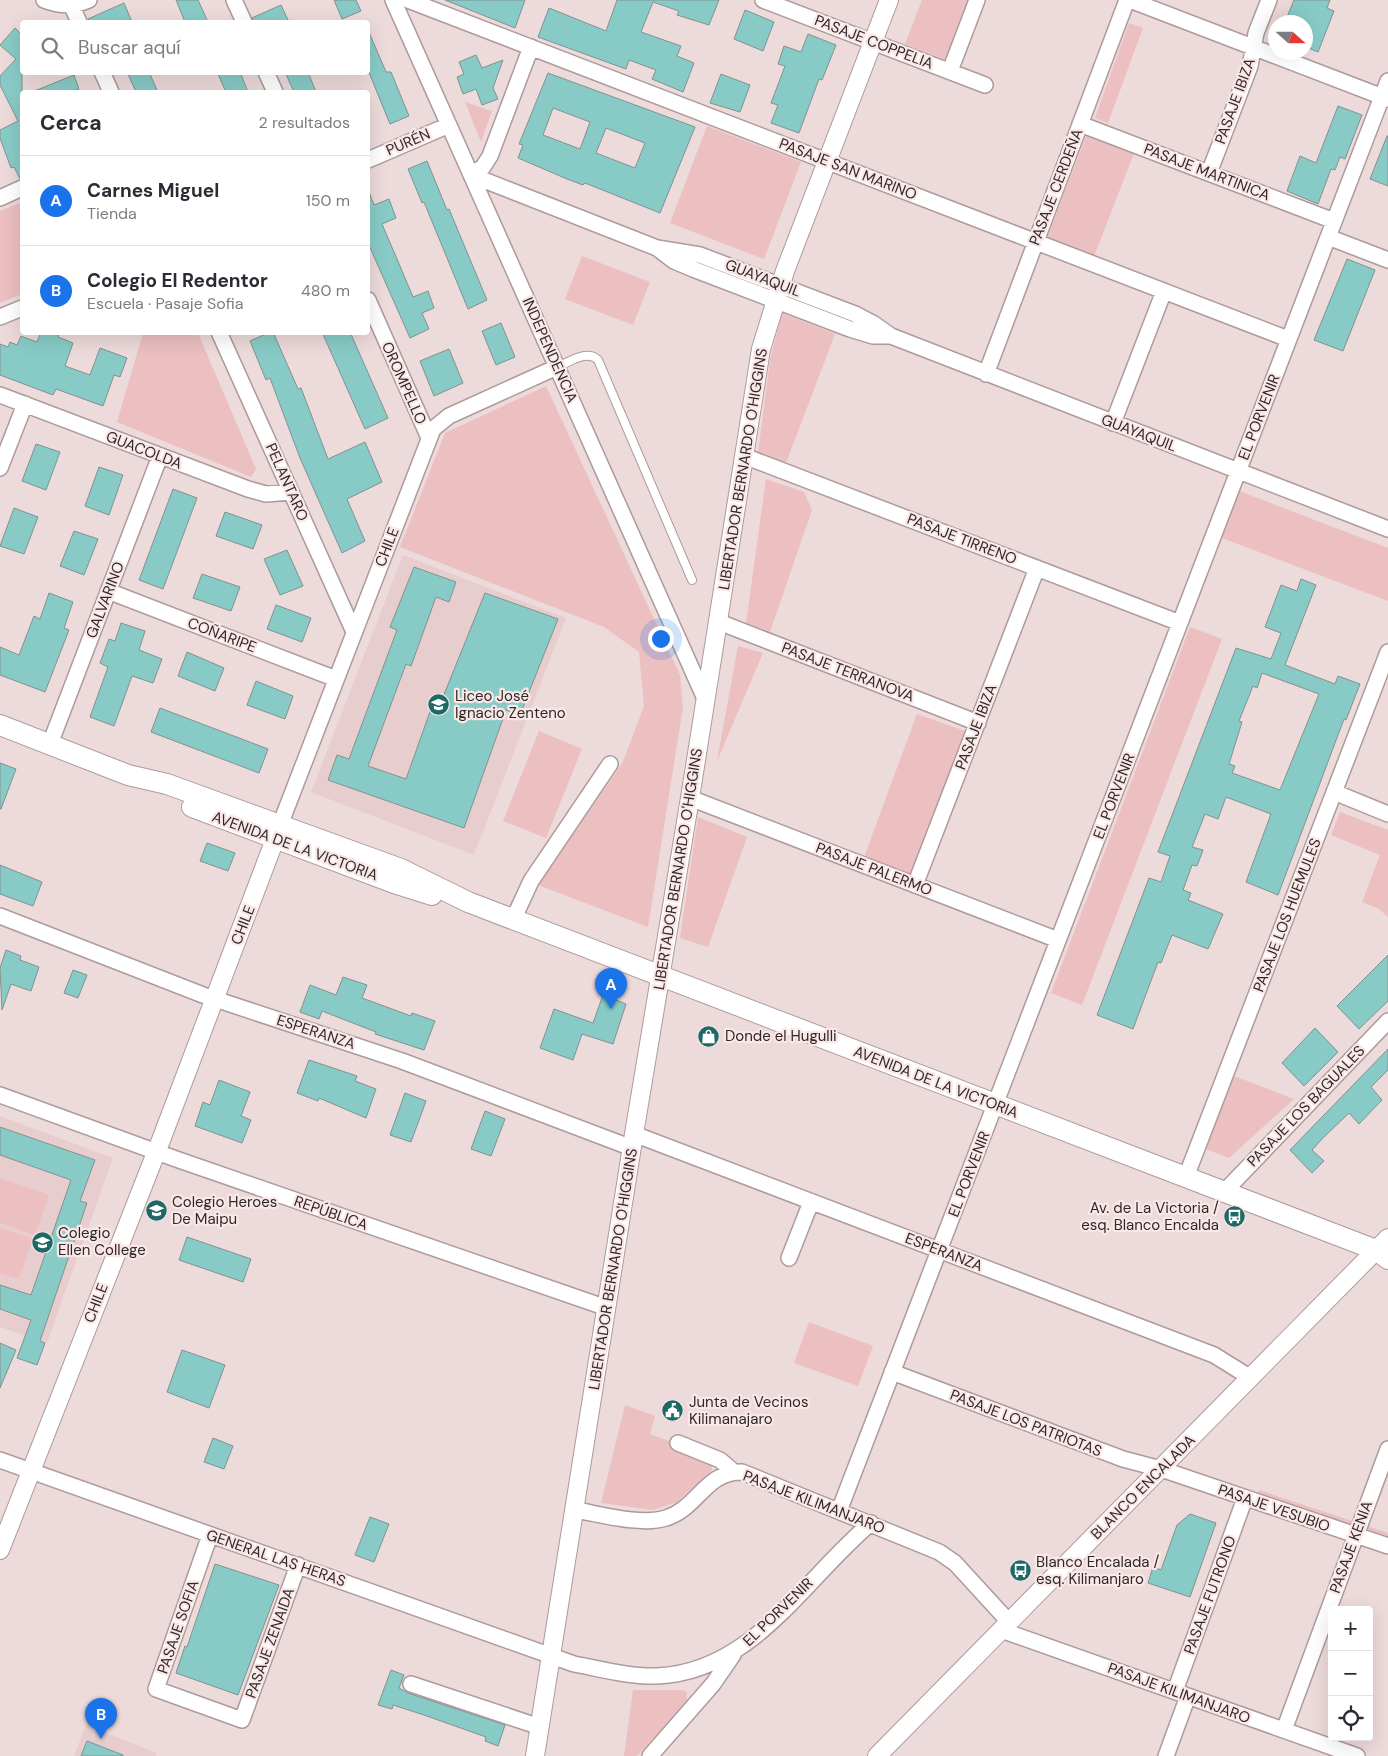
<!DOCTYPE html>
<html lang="es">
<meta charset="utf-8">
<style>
:root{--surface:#fff;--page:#f7f7f7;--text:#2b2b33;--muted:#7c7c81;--line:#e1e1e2;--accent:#1a73e8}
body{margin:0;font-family:"DM Sans",sans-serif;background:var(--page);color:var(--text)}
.controls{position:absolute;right:15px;bottom:15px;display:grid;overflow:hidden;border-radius:5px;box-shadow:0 5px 20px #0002}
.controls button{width:45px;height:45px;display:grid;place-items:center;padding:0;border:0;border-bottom:1px solid var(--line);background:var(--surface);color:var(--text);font:25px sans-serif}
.compass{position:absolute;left:1268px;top:15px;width:45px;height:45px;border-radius:50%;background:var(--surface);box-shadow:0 5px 20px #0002;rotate:111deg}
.you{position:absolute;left:660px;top:638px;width:18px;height:18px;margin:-12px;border:4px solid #fff;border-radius:50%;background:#1a73e8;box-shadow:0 0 0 8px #1a73e833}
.badge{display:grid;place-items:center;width:32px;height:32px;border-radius:50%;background:var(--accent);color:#fff;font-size:16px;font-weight:700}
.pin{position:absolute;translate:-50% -41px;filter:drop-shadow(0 1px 2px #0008)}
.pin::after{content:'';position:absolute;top:26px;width:18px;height:15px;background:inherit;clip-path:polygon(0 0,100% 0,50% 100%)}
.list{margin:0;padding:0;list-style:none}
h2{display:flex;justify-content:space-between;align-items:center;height:65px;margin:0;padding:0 20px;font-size:21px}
h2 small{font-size:16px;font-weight:400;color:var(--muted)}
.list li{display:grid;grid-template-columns:32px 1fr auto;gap:15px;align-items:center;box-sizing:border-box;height:90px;padding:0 20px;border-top:1px solid var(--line)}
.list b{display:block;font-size:19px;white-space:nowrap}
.list p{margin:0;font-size:16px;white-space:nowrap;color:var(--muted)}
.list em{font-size:16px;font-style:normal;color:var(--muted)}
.icon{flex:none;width:28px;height:28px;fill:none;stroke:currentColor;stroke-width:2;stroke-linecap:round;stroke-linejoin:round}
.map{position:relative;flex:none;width:1388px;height:1756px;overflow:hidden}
.search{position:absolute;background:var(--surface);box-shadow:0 5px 20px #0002;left:20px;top:20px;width:350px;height:55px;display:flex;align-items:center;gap:12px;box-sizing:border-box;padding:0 18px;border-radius:5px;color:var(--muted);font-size:19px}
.panel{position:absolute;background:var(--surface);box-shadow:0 5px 20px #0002;left:20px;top:90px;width:350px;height:245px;border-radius:5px}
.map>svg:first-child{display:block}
.built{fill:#e8cdce}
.green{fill:#ecbfc1}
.building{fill:#88cbc6;stroke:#809290;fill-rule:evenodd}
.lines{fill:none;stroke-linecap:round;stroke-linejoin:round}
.service-casing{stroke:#ad9b9b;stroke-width:10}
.minor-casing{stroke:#ad9b9b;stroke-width:18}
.tertiary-casing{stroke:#ad9b9b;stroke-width:20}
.secondary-casing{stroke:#ad9b9b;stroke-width:22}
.service{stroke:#fff;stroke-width:8}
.minor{stroke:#fff;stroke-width:15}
.tertiary{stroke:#fff;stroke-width:18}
.secondary{stroke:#fff;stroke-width:20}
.labels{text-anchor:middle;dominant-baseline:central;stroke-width:4.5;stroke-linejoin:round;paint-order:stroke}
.street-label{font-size:15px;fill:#2f2828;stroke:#fae7e7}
.poi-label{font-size:15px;fill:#2f2828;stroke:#fae7e7;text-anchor:start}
</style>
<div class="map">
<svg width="1388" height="1756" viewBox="0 0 1388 1756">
<rect width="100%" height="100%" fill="#eddada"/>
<path class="built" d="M403 555 566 618 474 855 311 792Z
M0 1116 113 1158 47 1343 0 1327Z
M86 1725 157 1753 156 1756H74Z"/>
<path class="green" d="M922 0H973L949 61 905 44Z
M1129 23 1143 28 1108 123 1095 118Z
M465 102 492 111 481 142Z
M707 126 801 162 764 259 670 223Z
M1087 134 1134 153 1093 259 1046 241Z
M22 202V294L0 303V211Z
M582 256 650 282 633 325 565 299Z
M782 313 835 334 786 463 758 453 770 360Z
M143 333H198L256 469 251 477 117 422Z
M546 386 680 675 683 707 648 927 538 885 623 762 644 706 639 652 604 627 400 547 445 433Z
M766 479 804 492 812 510 770 632 746 623Z
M1239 491 1388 548V601L1222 538Z
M1190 627 1222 639 1082 1005 1051 993Z
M738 646 763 653 717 761Z
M917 714 965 731 911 878 863 860Z
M539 731 582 749 546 838 503 821Z
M1340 812 1388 830V917L1379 909 1362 902 1380 855 1331 835Z
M698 817 747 837 708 947 680 938Z
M1234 1076 1294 1099 1229 1158 1206 1149Z
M0 1178 49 1195 35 1235 0 1223Z
M0 1228 33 1239 19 1279 0 1273Z
M809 1322 873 1346 858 1386 794 1363Z
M625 1405 655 1416 650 1434 712 1457V1470L677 1502 653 1510 601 1503Z
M1259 1490 1388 1533V1544L1256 1499Z
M633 1690H684L687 1693 686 1702 637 1756H624Z"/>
<path class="building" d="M176 0H198L208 22H185Z
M334 0H356L361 11 342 19Z
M445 0H525L515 28Z
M617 0H719L709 25 677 15 679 11 653 2 641 32 681 46 677 56 694 63 683 92 652 79 656 70 629 60 626 69 538 37 549 8 606 31Z
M1294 0H1330L1327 8 1334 11 1318 52 1306 47V22H1285Z
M124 3 132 22H88V19Z
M281 5 289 22H253L252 18Z
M745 10 774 22 763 51 734 39Z
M15 28 22 35V179H20L14 167 11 168 0 138V130L18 121 0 85V76L16 59 0 45Z
M368 30 386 72H391L409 116 390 124 368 70Z
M808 34 836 45 822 80 819 79 799 133 771 123 778 105 771 103 785 66 778 64 784 46 801 52Z
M476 55 482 68 503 60 493 88 498 99 482 105 476 89 463 94 457 77 464 74 459 62Z
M127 72H149L158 92H136Z
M217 72H240L248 92H226Z
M285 72H308L316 92H294Z
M548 73 695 127 660 213 585 183 583 185 567 179 518 158 523 145 519 144ZM553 108 590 122 580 149 543 135ZM606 128 645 143 635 168 596 153Z
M721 74 750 85 740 112 710 103Z
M74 75 79 89 70 92H32Z
M1338 106 1362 115 1345 159 1340 157 1335 170 1331 169 1318 204 1287 191 1300 156 1316 163Z
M1387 136H1388V186L1370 179Z
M427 161 447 210 449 209 487 300 468 309 424 202 422 203 408 169Z
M368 189 374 205 389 199 396 218 382 224 397 259 413 297 428 291 434 308 422 313 429 329 410 338 368 243Z
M1347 259 1375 270 1343 351 1314 340Z
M501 323 515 357 496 365 482 331Z
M41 332H59L58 337 73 343 65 366 90 375 100 348 127 358 120 377 114 375 103 406 56 389 53 395 0 375V344L8 347 10 342 17 345 21 336 37 342Z
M270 332H273L298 389 301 388 328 459 365 442 382 482 347 499 365 541 342 553 300 458 270 378 266 380 250 341Z
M322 332H350L388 418 365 429Z
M449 349 463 383 434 396 420 361Z
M36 444 60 452 46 490 22 481Z
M99 467 123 475 109 515 85 506Z
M173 489 197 498 163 589 139 580Z
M14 508 38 517 24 554 0 546Z
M225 512 262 525 253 549 216 536Z
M74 531 98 539 84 575 60 566Z
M287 550 303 586 280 595 264 559Z
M414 567 456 582 449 602 436 597 411 666 406 664 368 766 406 779 436 695 443 697 485 593 558 619 520 715 506 710 464 828 328 780 337 755 349 759 397 630 390 627Z
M202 574 240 587 231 611 193 598Z
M1301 579 1316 585 1285 665 1335 684 1338 676 1360 684 1346 720 1344 719 1278 895 1246 882 1271 814 1226 797 1218 819 1205 814 1192 847 1203 850 1197 866 1192 865 1183 890 1191 893 1188 900 1223 914 1208 949 1172 935 1161 963 1158 962 1133 1029 1097 1015 1149 878 1161 882 1170 856 1158 852 1236 648 1271 659 1281 633 1265 627 1281 585 1297 591ZM1262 673 1319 694 1280 790 1232 773 1235 766 1229 764 1242 722 1239 721 1253 686 1257 688Z
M49 593 73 602 64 628 69 630 45 692 0 675V647L19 655 34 616 40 619Z
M276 605 311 618 302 642 267 629Z
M121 623 145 631 139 650 162 659 153 683 132 676 114 726 90 717 108 667 100 663 109 639 115 641Z
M187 652 224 668 215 691 178 676Z
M256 681 293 696 285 719 247 705Z
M160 708 268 749 259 773 151 732Z
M0 763 16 769 1 809H0Z
M207 843 235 853 228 871 200 861Z
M0 865 42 882 33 906 0 894Z
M6 950 21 956 20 960 39 967 31 991 11 984 2 1010 0 968Z
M1388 955V1001L1359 1029 1337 1006Z
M73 970 87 975 78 998 64 993Z
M343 977 367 985 362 998 411 1016 412 1013 435 1021 424 1050 375 1034 376 1032 322 1011 319 1019 300 1012 310 985 336 995Z
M603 995 626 1004 613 1044 582 1034 573 1060 540 1048 554 1009 593 1023Z
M1315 1028 1338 1052 1304 1086 1282 1063Z
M1388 1049V1070L1371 1087 1382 1100 1359 1124 1349 1113 1323 1138 1312 1150 1324 1161 1312 1173 1290 1150Z
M309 1060 357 1076 355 1081 376 1089 366 1118 319 1098 318 1101 297 1093Z
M219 1080 250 1092 241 1116 251 1120 242 1143 195 1126 203 1102 210 1105Z
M405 1093 426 1101 411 1142 390 1135Z
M485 1111 505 1119 491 1156 471 1149Z
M0 1127 95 1160 80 1201 87 1203 40 1341 45 1343 37 1365 17 1358 31 1320 0 1309V1285L31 1295 71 1180 0 1155Z
M187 1237 251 1259 243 1282 179 1260Z
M0 1343 16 1350 0 1388Z
M182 1350 225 1365 209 1408 167 1392Z
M213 1438 233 1446 224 1469 204 1462Z
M1190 1514 1216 1523 1190 1597 1148 1583 1153 1567 1161 1570 1177 1525Z
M370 1517 389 1524 374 1562 355 1555Z
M215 1564 279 1585 238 1695 176 1673 185 1646 187 1647Z
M391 1670 404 1675 399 1688 408 1693 505 1725 498 1746 485 1741 486 1737 424 1715 393 1705 392 1709 378 1705Z
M87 1741 123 1755V1756H81Z"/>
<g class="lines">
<defs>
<path id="service" d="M557 367C570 362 587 349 598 360L692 580"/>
<path id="minor" d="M44 0C60 6 73 7 89 0
M69 0 79 22
M234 0 244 22
M393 0 706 701
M408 0 1288 339
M763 0 985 85
M1130 0 1388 99
M950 71 977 0
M102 72 111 92
M266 72 275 92
M1080 124 1334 221
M368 160 449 125
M1209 173 1250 66 1256 33 1269 0
M471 175 657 248 674 261 693 269 850 329 873 336H891
M471 175 483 167 490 156 531 47
M0 198 22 188
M1328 237 1388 260
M657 248 700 255 855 314 874 324 891 336 1388 529
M368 300 429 438
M0 317 22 308
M219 332 354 632
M986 374 1127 0
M0 395 248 489 266 494 291 492
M1113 423 1164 291
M744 456 1180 623
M0 468 25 404
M108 591 336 679
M719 622 978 723
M50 744 160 456
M1334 792 1388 814
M690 798 1058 940
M280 825 433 429 449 416 557 367
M915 885 1037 568
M0 916 203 995 402 1061 632 1148
M513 920 531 881 610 764
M0 1095 176 1159 607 1308
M634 1134 1214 1355 1251 1378
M1186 1177 1388 652
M1224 1192 1388 1021
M789 1258 811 1202
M892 1372 1123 1459 1161 1469 1388 1546
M678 1443 720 1460 734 1472
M0 1460 574 1664C601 1669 630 1677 657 1676 753 1672 804 1579 871 1523
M575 1510C600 1514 641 1526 666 1518 697 1509 706 1471 742 1472L939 1552 955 1563 1009 1622
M839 1511 1388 81
M210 1535 156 1689 242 1720 298 1565
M1001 1630 1357 1756
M411 1684 540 1727
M1175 1691 1245 1498
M1284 1730 1388 1449
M650 1756 713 1684 733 1655
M1166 1756 1188 1696"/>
<path id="tertiary" d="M0 1550 161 1140 280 826
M535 1756 634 1134 690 798 761 349 785 271 889 0
M877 1756 1388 1238"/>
<path id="secondary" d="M0 725 128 775 167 784 401 869 468 902 1376 1250 1388 1259
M192 807 394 883 432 895"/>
</defs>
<use href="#service" class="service-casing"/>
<use href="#minor" class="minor-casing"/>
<use href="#tertiary" class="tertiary-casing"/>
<use href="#secondary" class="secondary-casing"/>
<use href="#service" class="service"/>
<use href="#minor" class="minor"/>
<use href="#tertiary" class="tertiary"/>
<use href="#secondary" class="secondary"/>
</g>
<defs>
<symbol id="school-disc" viewBox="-11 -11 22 22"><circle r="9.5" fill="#1d6965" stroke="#fae7e7"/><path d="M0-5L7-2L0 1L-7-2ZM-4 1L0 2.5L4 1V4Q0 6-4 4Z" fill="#fff"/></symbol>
<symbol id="shop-disc" viewBox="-11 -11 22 22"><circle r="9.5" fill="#1d6965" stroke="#fae7e7"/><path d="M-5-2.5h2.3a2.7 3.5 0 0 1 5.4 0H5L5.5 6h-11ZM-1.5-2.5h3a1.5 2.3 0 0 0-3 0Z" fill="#fff"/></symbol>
<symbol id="bus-disc" viewBox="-11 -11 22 22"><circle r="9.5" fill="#1d6965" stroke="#fae7e7"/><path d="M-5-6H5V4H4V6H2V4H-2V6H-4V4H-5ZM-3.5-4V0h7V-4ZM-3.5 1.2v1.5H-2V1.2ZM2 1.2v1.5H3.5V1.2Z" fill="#fff"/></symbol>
<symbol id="civic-disc" viewBox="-11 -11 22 22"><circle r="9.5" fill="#1d6965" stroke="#fae7e7"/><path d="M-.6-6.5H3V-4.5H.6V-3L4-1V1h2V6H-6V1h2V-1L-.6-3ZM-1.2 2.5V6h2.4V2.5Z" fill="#fff"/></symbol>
</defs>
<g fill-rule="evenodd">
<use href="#school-disc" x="426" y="692" width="25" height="25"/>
<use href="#shop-disc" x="696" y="1024" width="25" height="25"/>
<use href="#school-disc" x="144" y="1198" width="25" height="25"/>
<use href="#bus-disc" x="1222" y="1204" width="25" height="25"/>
<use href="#school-disc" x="30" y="1230" width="25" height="25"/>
<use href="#civic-disc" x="660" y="1398" width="25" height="25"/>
<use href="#bus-disc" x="1008" y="1558" width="25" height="25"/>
</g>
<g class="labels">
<g class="street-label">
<text transform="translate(874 42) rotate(21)">PASAJE COPPELIA</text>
<text transform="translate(1235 101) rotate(-70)">PASAJE IBIZA</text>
<text transform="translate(408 142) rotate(-23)">PURÉN</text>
<text transform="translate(848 169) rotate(21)">PASAJE SAN MARINO</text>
<text transform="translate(1207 172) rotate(21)">PASAJE MARTINICA</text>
<text transform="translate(1056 187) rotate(-69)">PASAJE CERDEÑA</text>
<text transform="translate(763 278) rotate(21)">GUAYAQUIL</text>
<text transform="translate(550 350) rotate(66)">INDEPENDENCIA</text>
<text transform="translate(404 383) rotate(66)">OROMPELLO</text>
<text transform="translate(1259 417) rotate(-69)">EL PORVENIR</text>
<text transform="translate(1139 433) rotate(21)">GUAYAQUIL</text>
<text transform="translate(144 450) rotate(21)">GUACOLDA</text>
<text transform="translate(743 469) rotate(-81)">LIBERTADOR BERNARDO O'HIGGINS</text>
<text transform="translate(287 482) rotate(66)">PELANTARO</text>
<text transform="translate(962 539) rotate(21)">PASAJE TIRRENO</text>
<text transform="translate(387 547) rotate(-69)">CHILE</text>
<text transform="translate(105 600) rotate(-69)">GALVARINO</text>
<text transform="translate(222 635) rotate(21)">COÑARIPE</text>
<text transform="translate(848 672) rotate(21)">PASAJE TERRANOVA</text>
<text transform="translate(976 727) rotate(-69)">PASAJE IBIZA</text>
<text transform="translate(1114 796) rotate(-69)">EL PORVENIR</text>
<text transform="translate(295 846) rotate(20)">AVENIDA DE LA VICTORIA</text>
<text transform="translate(678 869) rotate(-81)">LIBERTADOR BERNARDO O'HIGGINS</text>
<text transform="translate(874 869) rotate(21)">PASAJE PALERMO</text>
<text transform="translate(1287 915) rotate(-69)">PASAJE LOS HUEMULES</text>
<text transform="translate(243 925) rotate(-69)">CHILE</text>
<text transform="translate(316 1032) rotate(18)">ESPERANZA</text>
<text transform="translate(936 1082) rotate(21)">AVENIDA DE LA VICTORIA</text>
<text transform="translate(1306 1106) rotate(-46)">PASAJE LOS BAGUALES</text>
<text transform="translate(969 1174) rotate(-69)">EL PORVENIR</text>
<text transform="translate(331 1213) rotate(19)">REPÚBLICA</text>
<text transform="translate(944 1252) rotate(21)">ESPERANZA</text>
<text transform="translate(613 1269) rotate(-81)">LIBERTADOR BERNARDO O'HIGGINS</text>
<text transform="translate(96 1303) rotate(-69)">CHILE</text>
<text transform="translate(1026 1423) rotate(21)">PASAJE LOS PATRIOTAS</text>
<text transform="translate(1143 1487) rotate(-45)">BLANCO ENCALADA</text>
<text transform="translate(814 1502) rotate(21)">PASAJE KILIMANJARO</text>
<text transform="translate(1274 1508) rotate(19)">PASAJE VESUBIO</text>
<text transform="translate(1351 1547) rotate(-70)">PASAJE KENIA</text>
<text transform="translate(276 1558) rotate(19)">GENERAL LAS HERAS</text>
<text transform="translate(1210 1595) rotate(-70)">PASAJE FUTRONO</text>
<text transform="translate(778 1612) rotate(-44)">EL PORVENIR</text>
<text transform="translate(178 1627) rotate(-71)">PASAJE SOFIA</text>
<text transform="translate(270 1643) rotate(-70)">PASAJE ZENAIDA</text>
<text transform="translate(1179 1693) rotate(20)">PASAJE KILIMANJARO</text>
</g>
<g class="poi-label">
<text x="455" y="696">Liceo José<tspan x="455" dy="17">Ignacio Zenteno</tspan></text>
<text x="725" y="1036">Donde el Hugulli</text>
<text x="172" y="1202">Colegio Heroes<tspan x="172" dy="17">De Maipu</tspan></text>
<text x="1219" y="1208" text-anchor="end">Av. de La Victoria /<tspan x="1219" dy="17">esq. Blanco Encalda</tspan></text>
<text x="58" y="1233">Colegio<tspan x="58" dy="17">Ellen College</tspan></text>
<text x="689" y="1402">Junta de Vecinos<tspan x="689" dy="17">Kilimanajaro</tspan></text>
<text x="1036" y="1562">Blanco Encalada /<tspan x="1036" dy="17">esq. Kilimanjaro</tspan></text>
</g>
</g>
</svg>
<div class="controls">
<button>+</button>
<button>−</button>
<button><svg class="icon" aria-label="locate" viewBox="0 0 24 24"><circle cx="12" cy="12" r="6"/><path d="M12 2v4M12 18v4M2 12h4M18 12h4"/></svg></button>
</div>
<svg class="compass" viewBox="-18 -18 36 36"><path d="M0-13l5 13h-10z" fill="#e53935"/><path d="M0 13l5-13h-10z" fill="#7c7c81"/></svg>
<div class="you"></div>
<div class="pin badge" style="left:611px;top:1009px">A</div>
<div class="pin badge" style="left:101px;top:1739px">B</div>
<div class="search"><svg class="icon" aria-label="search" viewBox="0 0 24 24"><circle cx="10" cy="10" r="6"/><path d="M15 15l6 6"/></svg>Buscar aquí</div>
<section class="panel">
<h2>Cerca<small>2 resultados</small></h2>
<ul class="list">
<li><span class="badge">A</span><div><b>Carnes Miguel</b><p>Tienda</p></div><em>150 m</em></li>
<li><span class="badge">B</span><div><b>Colegio El Redentor</b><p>Escuela · Pasaje Sofia</p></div><em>480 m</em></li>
</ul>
</section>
</div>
